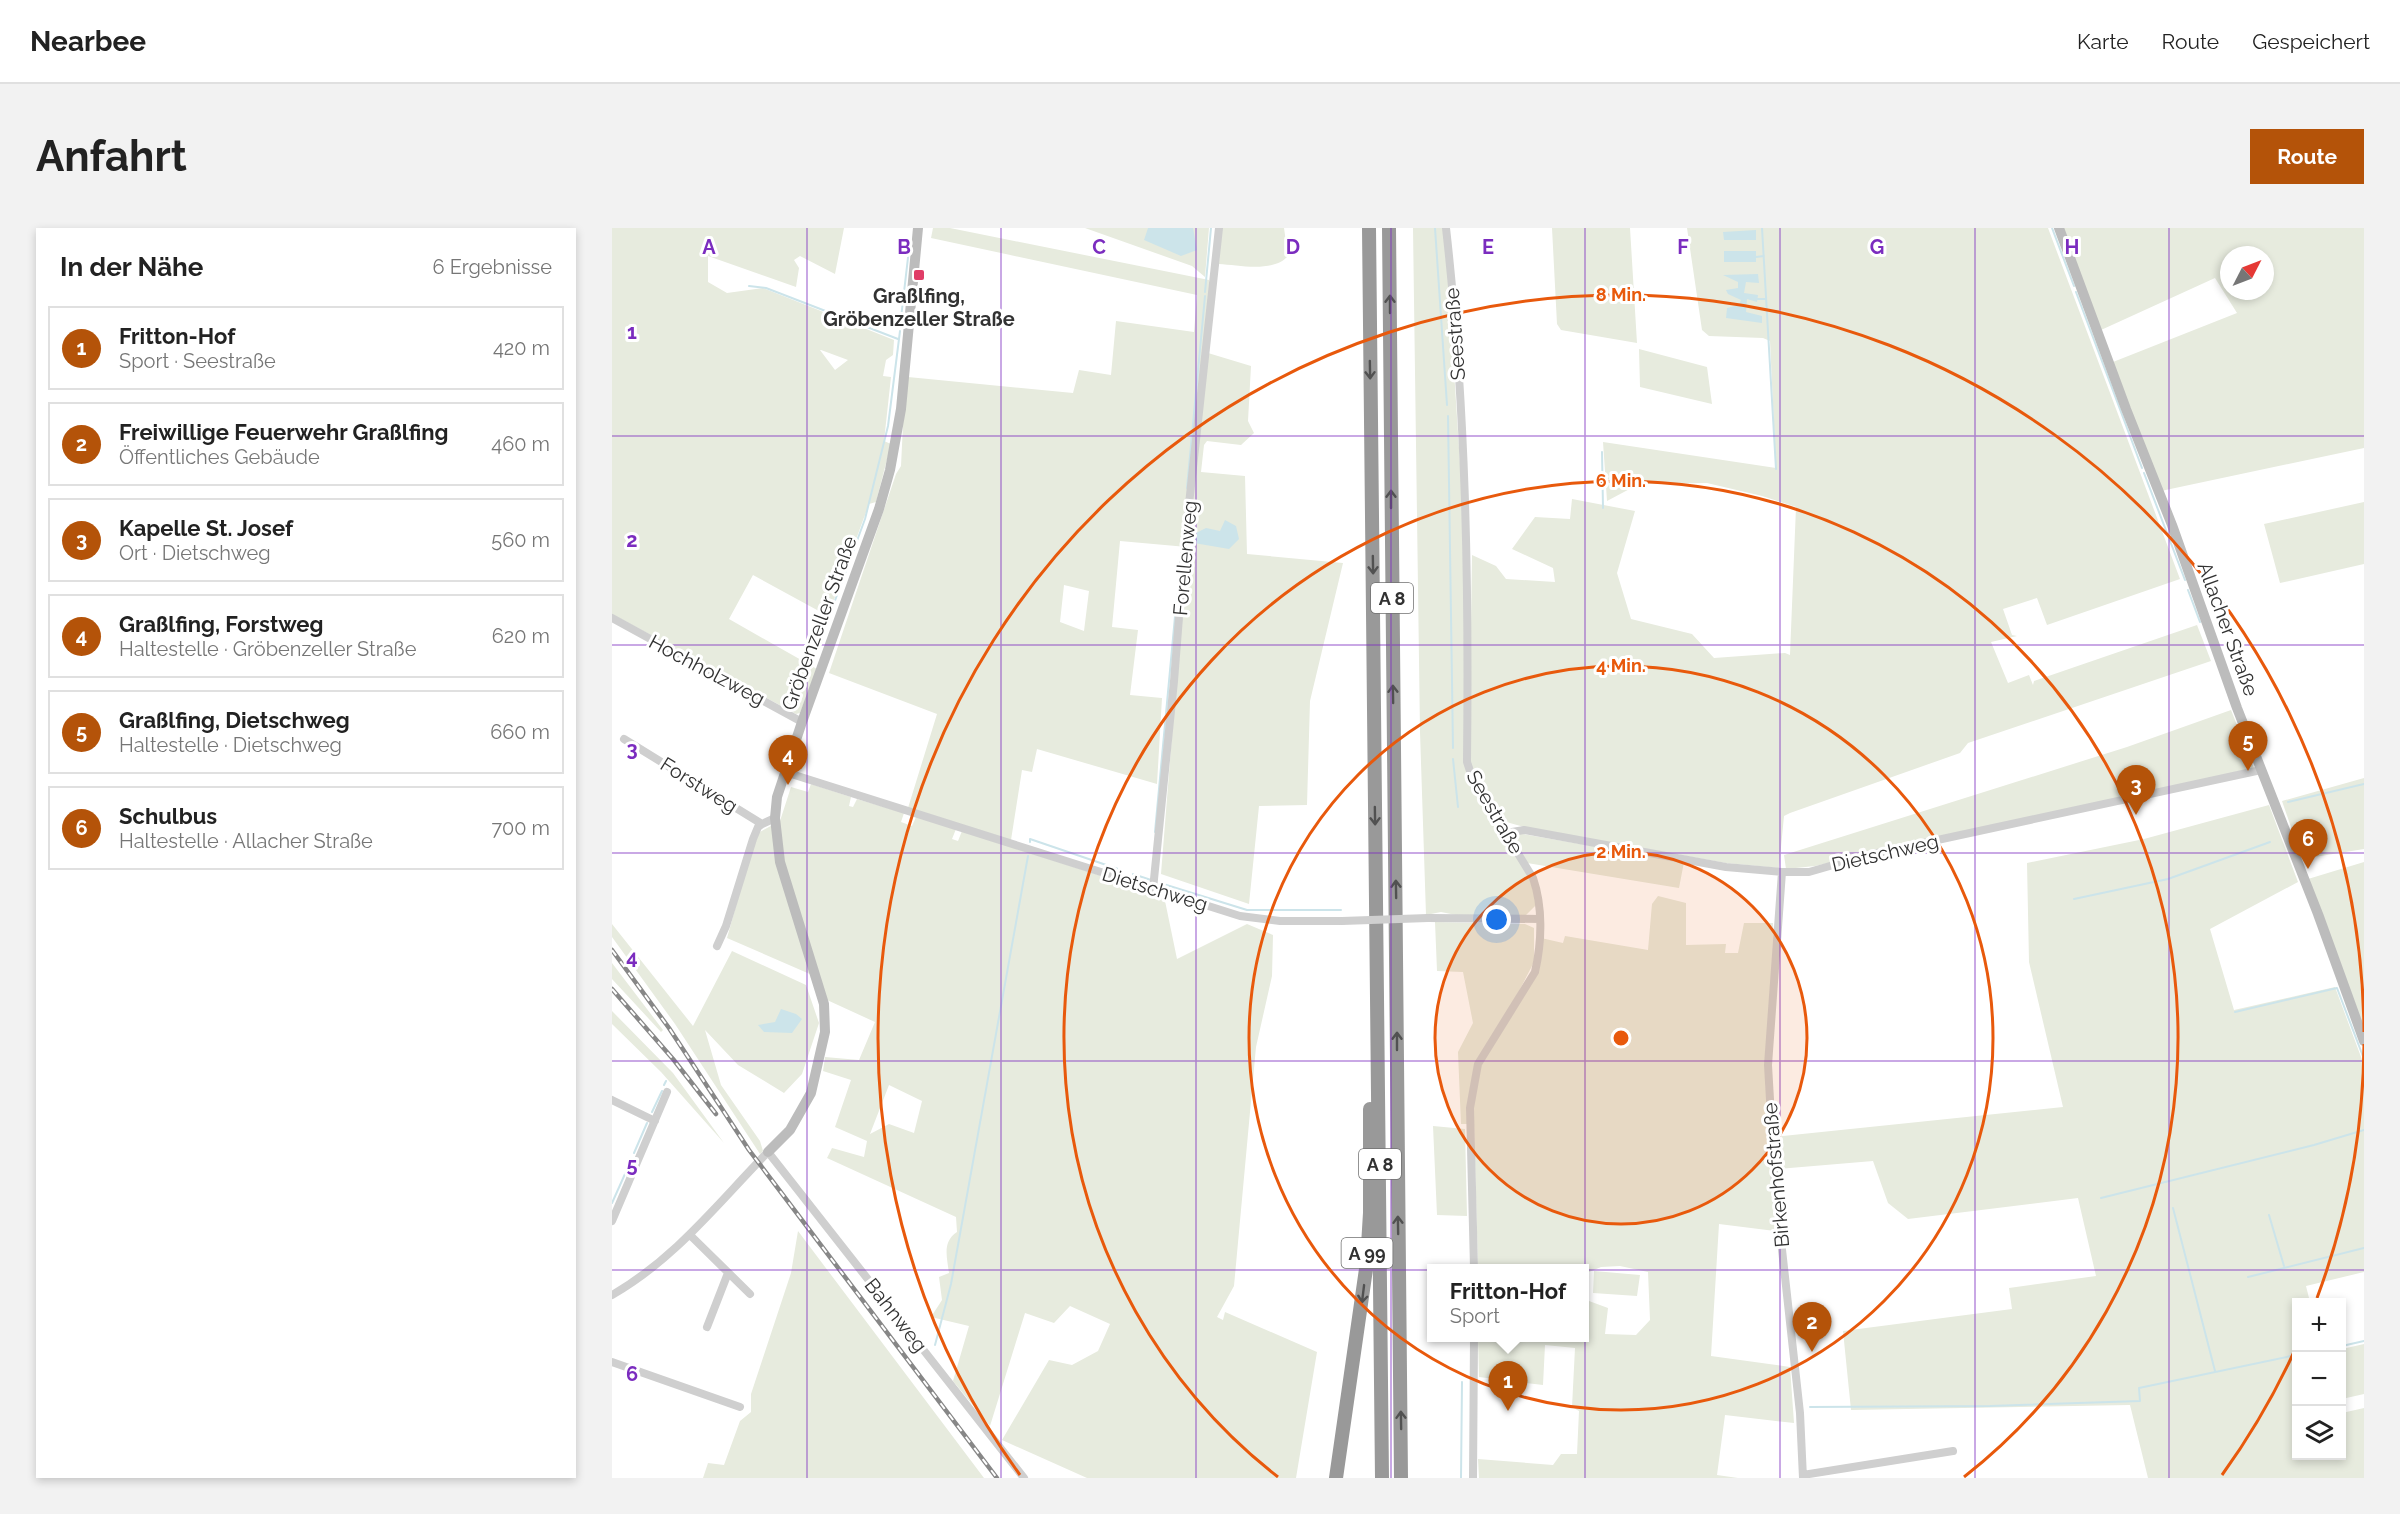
<!DOCTYPE html>
<html lang="de">
<meta charset="utf-8">
<style>
:root{--surface:#fff;--page:#f2f2f2;--text:#222;--muted:#767676;--line:#e0e0e0;--accent:#b45309}
body{margin:0;font-family:Raleway,sans-serif;background:var(--page);color:var(--text)}
.controls{position:absolute;right:18px;bottom:18px;display:grid;overflow:hidden;border-radius:0px;box-shadow:0 3px 9px #0003}
.controls button{width:54px;height:54px;display:grid;place-items:center;padding:0;border:0;border-bottom:2px solid var(--line);background:var(--surface);color:var(--text);font:30px sans-serif}
.compass{position:absolute;left:1608px;top:18px;width:54px;height:54px;border-radius:50%;background:var(--surface);box-shadow:0 3px 9px #0003;rotate:48deg}
.you{position:absolute;left:885px;top:692px;width:21px;height:21px;margin:-15px;border:4px solid #fff;border-radius:50%;background:#1a73e8;box-shadow:0 0 0 9px #1a73e833}
.badge{display:grid;place-items:center;width:39px;height:39px;border-radius:50%;background:var(--accent);color:#fff;font-size:20px;font-weight:700}
.pin{position:absolute;translate:-50% -50px;filter:drop-shadow(0 2px 3px #0008)}
.pin::after{content:'';position:absolute;top:32px;width:21px;height:18px;background:inherit;clip-path:polygon(0 0,100% 0,50% 100%)}
.popup{position:absolute;left:815px;top:1036px;width:162px;height:78px;box-sizing:border-box;display:grid;place-content:center;border-radius:0px;background:var(--surface);filter:drop-shadow(0 2px 4px #0005);font-size:20px;white-space:nowrap;color:var(--muted)}
.popup b{font-size:22px;color:var(--text)}
.popup::after{content:'';position:absolute;left:50%;top:100%;margin-left:-12px;border:12px solid transparent;border-top-color:var(--surface)}
.list{margin:0;padding:0;list-style:none}
h2{display:flex;justify-content:space-between;align-items:center;height:78px;margin:0;padding:0 24px;font-size:26px}
h2 small{font-size:20px;font-weight:400;color:var(--muted)}
.list li{display:grid;grid-template-columns:39px 1fr auto;gap:18px;align-items:center;box-sizing:border-box;height:84px;margin:0 12px 12px;padding:0 12px;border:2px solid var(--line);border-radius:0px}
.list b{display:block;font-size:22px;white-space:nowrap}
.list p{margin:0;font-size:20px;white-space:nowrap;color:var(--muted)}
.list em{font-size:20px;font-style:normal;color:var(--muted)}
.icon{flex:none;width:33px;height:33px;fill:none;stroke:currentColor;stroke-width:2;stroke-linecap:round;stroke-linejoin:round}
.map{position:relative;flex:none;width:1752px;height:1250px;overflow:hidden;border-radius:0px}
header{display:flex;align-items:center;gap:36px;box-sizing:border-box;height:84px;padding:0 30px;background:var(--surface);border-bottom:2px solid var(--line)}
header strong{font-size:28px}
nav{display:flex;gap:33px;margin-inline-start:auto;font-size:21px}
.intro{display:flex;align-items:center;justify-content:space-between;box-sizing:border-box;height:144px;padding:0 36px}
h1{margin:0;font-size:42px}
.button{padding:15px 27px;border-radius:0px;background:var(--accent);color:#fff;font-size:21px;font-weight:700}
main{display:flex;gap:36px;padding:0 36px}
aside{flex:1;background:var(--surface);border-radius:0px;box-shadow:0 3px 9px #0003}
.map>svg:first-child{display:block}
.green{fill:#e7ebde;fill-rule:evenodd}
.water{fill:#cce4ea}
.lines{fill:none;stroke-linecap:round;stroke-linejoin:round}
.stream{stroke:#cce4ea;stroke-width:2}
.street{stroke:#cfcfcf;stroke-width:8}
.secondary{stroke:#bcbcbc;stroke-width:10}
.highway{stroke:#999;stroke-width:14}
.rail-casing{stroke:#878787;stroke-width:4.5}
.rail{stroke:#fff;stroke-width:2;stroke-dasharray:7;stroke-linecap:butt}
.street-bridge{stroke:#cfcfcf;stroke-width:8}
.oneway{stroke:#515151}
.grid{fill:none;stroke:#7b2cbf;stroke-width:1.5;stroke-opacity:0.55}
.ring{fill:none;stroke:#e8590c;stroke-width:3}
.poi-dot{fill:#e03d67;stroke:#fff;stroke-width:2}
.labels{text-anchor:middle;dominant-baseline:central;stroke-width:6;stroke-linejoin:round;paint-order:stroke}
.shield{fill:#fff;stroke:#707070;stroke-width:1.5}
.shield-label{font-size:18px;font-weight:bold;fill:#323232}
.poi-label{font-size:20px;font-weight:bold;fill:#323232;stroke:#fff}
.street-label{font-size:20px;fill:#323232;stroke:#fff}
.grid-label{font-size:20px;text-anchor:middle;font-weight:bold;fill:#7b2cbf;stroke:#fff;stroke-width:6;stroke-linejoin:round;paint-order:stroke}
.centre{fill:#e8590c;stroke:#fff;stroke-width:3}
.ring-label{font-size:18px;text-anchor:middle;font-weight:bold;fill:#e8590c;stroke:#fff;stroke-width:6;stroke-linejoin:round;paint-order:stroke}
</style>
<header>
<strong>Nearbee</strong>
<nav><a>Karte</a><a>Route</a><a>Gespeichert</a></nav>
</header>
<div class="intro"><h1>Anfahrt</h1><a class="button">Route</a></div>
<main>
<aside>
<h2>In der Nähe<small>6 Ergebnisse</small></h2>
<ul class="list">
<li><span class="badge">1</span><div><b>Fritton-Hof</b><p>Sport · Seestraße</p></div><em>420 m</em></li>
<li><span class="badge">2</span><div><b>Freiwillige Feuerwehr Graßlfing</b><p>Öffentliches Gebäude</p></div><em>460 m</em></li>
<li><span class="badge">3</span><div><b>Kapelle St. Josef</b><p>Ort · Dietschweg</p></div><em>560 m</em></li>
<li><span class="badge">4</span><div><b>Graßlfing, Forstweg</b><p>Haltestelle · Gröbenzeller Straße</p></div><em>620 m</em></li>
<li><span class="badge">5</span><div><b>Graßlfing, Dietschweg</b><p>Haltestelle · Dietschweg</p></div><em>660 m</em></li>
<li><span class="badge">6</span><div><b>Schulbus</b><p>Haltestelle · Allacher Straße</p></div><em>700 m</em></li>
</ul>
</aside>
<div class="map">
<svg width="1752" height="1250" viewBox="0 0 1752 1250">
<rect width="100%" height="100%" fill="#fff"/>
<path class="green" d="M0 0H232L223 46 188 28 182 32 187 40 184 59 96 28V54L115 65 151 60 282 112 281 127 274 132 271 148 279 149 272 213 279 216 264 274 257 276 216 388 141 347 117 391 205 441 188 485 184 486 0 386ZM208 122H209L236 132 223 142Z
M321 0H338L597 52 596 125 639 138 636 193 642 205 629 217 595 213 592 217 589 244 633 248 635 326 731 335 698 473 695 577 647 578 637 676 549 646 575 319 508 313 500 399 526 402 518 467 550 470 545 556 425 521 420 544 410 542 399 612 296 580 325 486 217 445 284 246 289 238 292 176 296 149 461 165 467 142 499 147 504 93 582 104 585 67 319 10ZM452 357 477 363 472 403 448 394Z
M473 0H597L593 49 580 38Z
M609 0H672L676 28C661 45 627 37 607 36Z
M801 0H831L835 34 852 298 854 406 852 536C866 573 926 644 924 677L914 687H844L829 684 814 687 808 504Z
M940 0H1018L1025 115 949 102 945 96Z
M1075 0H1436L1568 351 1435 397 1425 370 1391 381 1400 407 1405 408 1379 414 1396 455 1417 447 1421 457 1422 453 1585 397 1599 433 1356 515 1348 525 1178 585 1172 588 1167 640 1114 635 916 600 887 592 868 563 857 534 860 327 884 338 894 351 943 354 941 340 900 321 923 289 958 291 960 271 1023 283 1005 345 1019 391 1080 406 1102 430 1173 425 1178 427 1184 279 1150 268 1095 255 1027 256 995 273 991 214 1164 240 1158 113 1151 110 1097 108 1090 102Z
M1451 0H1752V220L1549 263 1501 134 1625 85 1603 50 1489 102ZM1617 27H1653V63H1617Z
M1027 121 1095 139 1100 176 1028 159Z
M1752 274V336L1668 355 1652 296Z
M1619 482 1642 540 1203 638 1174 641 1172 627 1515 519Z
M1752 550V621L1690 631 1670 573Z
M199 556 239 569 237 578 241 579 245 571 292 585 289 594 300 598 304 589 344 601 340 611 346 613 350 603 552 668 565 731 635 696 661 707 660 748 644 819 622 1058 605 1089 611 1092 613 1084 705 1124 684 1250H475L390 1212 437 1132 460 1137 486 1123 498 1096 458 1078 442 1095 413 1085 378 1198 341 1153 357 1098 319 1089 330 1072 327 1049 337 1045C335 1029 330 1014 345 1004L344 989 215 930 220 920 252 929 255 913 223 899 239 852 211 843 213 829 247 832 263 794 215 772 207 750 115 710 144 606 168 593 179 559 196 564ZM277 857 310 873 302 905 277 896 258 906Z
M1657 577 1686 654 1598 701 1622 782 1723 759 1752 837V1044L1694 1058 1698 1074H1684V1228H1730V1185L1752 1180V1250H1536L1518 1177 1239 1182 1231 1103 1400 1081 1397 1060 1484 1048 1466 970 1296 991 1276 975 1261 933 1165 941 1162 909 1451 879 1417 734 1415 635 1532 611Z
M905 605 1072 634 1067 660 915 635 901 613Z
M1752 634V801L1696 651Z
M1046 668 1074 675V717L1114 716 1113 725H1126L1132 695H1161L1162 714 1153 836 1163 1003 1107 996 1099 1128 1178 1139 1182 1195 1113 1187 1105 1247 1126 1250H867L866 1231 941 1237 949 1226H965L967 1183 960 1179 963 1120 933 1117 931 1157 867 1149 866 1110H972V1040H866L862 896H849L846 824 861 795 851 744 825 743 823 694 913 696 922 700V734L893 790 923 746 929 710 951 715 953 708 1036 722 1040 676ZM1008 1038 1036 1044 1038 1092 1024 1107 993 1106 996 1080 977 1073 974 1063 977 1044 989 1039Z
M0 696 81 798 120 723 194 757 207 795 190 846 172 865 126 837 93 802 109 857 148 913 151 923 148 926 63 796 0 709Z
M0 735 51 802 49 804 0 751Z
M0 783 61 845 112 915 49 844 0 796Z
M821 898 853 901 855 988 825 987Z
M186 1003 372 1250H91L96 1235 112 1237 128 1193 139 1184V1166L179 1045Z
M982 1043 1028 1047 1025 1068 981 1065Z
M1752 1116V1166L1730 1171V1121Z"/>
<path class="water" d="M536 0H581L585 22 569 28 532 12Z
M1144 2V12H1112L1111 4Z
M1112 23H1144V34H1112Z
M1146 46 1147 55 1134 54 1132 65 1146 67 1145 74 1135 71 1134 84 1150 88V95L1114 90 1115 80 1127 77 1129 72 1116 66 1114 62 1126 60V54L1111 47Z
M613 292 624 298 627 311 617 321 582 315 584 305 594 300 608 303Z
M169 781 184 786 190 791 180 805 152 804 146 797 163 794Z"/>
<g class="lines">
<path class="stream" d="M823 0 835 177
M1150 0 1164 241
M1440 0 1462 58
M1144 29 1152 28
M137 58 154 60 286 111
M593 64 599 0
M1464 64 1530 240
M1145 71H1154
M289 90 297 21
M836 188 841 520
M990 224 991 280
M1532 245 1573 352
M575 260 593 68
M1576 362 1588 394
M221 378 253 291 276 198 288 103
M841 531 846 579
M1676 574 1752 556
M543 604 565 367
M418 614V611L509 642
M521 646 539 652
M548 655 635 682H729
M1462 671 1556 651 1658 614
M1623 784 1725 760 1752 831
M52 857 54 853
M40 884 50 863
M22 925 35 895
M1489 970 1702 917 1752 902
M0 975 17 937
M1561 980 1603 1143
M1657 987 1672 1038
M1636 1049 1752 1020
M323 1117 339 1056 416 628
M1730 1118 1752 1113
M1198 1179 1378 1178 1528 1173 1527 1160 1684 1127
M849 1250 850 1154"/>
<path class="street" d="M834 0C854 177 857 356 855 534L861 552 921 650C931 679 930 714 923 744L866 836 858 880 862 1040
M0 390 190 494
M12 511 150 596 163 590
M173 544 628 688 668 693H730
M894 605 912 602 1114 639 1170 644H1197L1256 627 1649 542
M1170 644 1156 837 1163 958 1188 1185 1191 1250
M541 661 562 453 573 313 607 0
M816 690 928 691
M105 718 114 698 141 611 146 599 150 596
M0 872 43 893
M0 993 55 864
M78 1007 138 1066
M0 1067C63 1031 106 975 156 924L412 1250
M95 1099 116 1045
M0 1134 128 1179
M1191 1247 1341 1223
M861 1250 862 1110"/>
<path class="secondary" d="M1447 0 1514 181 1560 297 1625 480 1706 686 1752 813
M156 924 178 902 199 865 213 804 212 776 168 634 163 590 165 569 190 494 267 281 278 242 289 181 306 0"/>
<path class="highway" d="M757 0 770 1250
M777 0 789 1250
M724 1250 755 1034 758 985V881"/>
<defs>
<path id="rail" d="M0 722 57 800 137 922 385 1250
M0 761 61 831 104 886"/>
</defs>
<use href="#rail" class="rail-casing"/>
<use href="#rail" class="rail"/>
<path class="street-bridge" d="M730 693 816 690"/>
</g>
<defs><path id="oneway-shaft" d="M-6 0H5M1.5-3L5.5 0L1.5 3" fill="none" stroke-width="1.6" stroke-linecap="round" stroke-linejoin="round" transform="scale(1.5)"/></defs>
<g class="oneway">
<use href="#oneway-shaft" transform="translate(778 76) rotate(-90)"/>
<use href="#oneway-shaft" transform="translate(758 142) rotate(89)"/>
<use href="#oneway-shaft" transform="translate(779 271) rotate(-90)"/>
<use href="#oneway-shaft" transform="translate(761 337) rotate(89)"/>
<use href="#oneway-shaft" transform="translate(781 466) rotate(-91)"/>
<use href="#oneway-shaft" transform="translate(763 588) rotate(89)"/>
<use href="#oneway-shaft" transform="translate(784 661) rotate(-91)"/>
<use href="#oneway-shaft" transform="translate(785 813) rotate(-90)"/>
<use href="#oneway-shaft" transform="translate(786 997) rotate(-91)"/>
<use href="#oneway-shaft" transform="translate(751 1066) rotate(97)"/>
<use href="#oneway-shaft" transform="translate(789 1192) rotate(-91)"/>
</g>
<path class="grid" d="M195 0V1250M389 0V1250M584 0V1250M779 0V1250M973 0V1250M1168 0V1250M1363 0V1250M1557 0V1250M0 208H1752M0 417H1752M0 625H1752M0 833H1752M0 1042H1752"/>
<circle cx="1009" cy="810" r="186" fill="#e8590c" fill-opacity=".12"/>
<g class="ring">
<circle cx="1009" cy="810" r="186"/>
<circle cx="1009" cy="810" r="372"/>
<path d="M666 1249A557 557 0 1 1 1352 1249"/>
<path d="M1752 816A743 743 0 0 1 1705 1070M1682 1124A743 743 0 0 1 1610 1247M408 1247A743 743 0 1 1 1752 804"/>
</g>
<rect class="poi-dot" x="301" y="41" width="12" height="12" rx="3"/>
<g class="labels">
<g class="shield">
<rect x="759" y="355" width="42" height="30" rx="4.5"/>
<rect x="747" y="921" width="42" height="30" rx="4.5"/>
<rect x="729.5" y="1010" width="51" height="30" rx="4.5"/>
</g>
<g class="shield-label">
<text x="780" y="370">A 8</text>
<text x="768" y="936">A 8</text>
<text x="755" y="1025">A 99</text>
</g>
<g class="poi-label">
<text x="307" y="68">Graßlfing,<tspan x="307" dy="23">Gröbenzeller Straße</tspan></text>
</g>
<g class="street-label">
<text transform="translate(843 106) rotate(-94)">Seestraße</text>
<text transform="translate(573 330) rotate(-85)">Forellenweg</text>
<text transform="translate(207 395) rotate(-70)">Gröbenzeller Straße</text>
<text transform="translate(1616 401) rotate(70)">Allacher Straße</text>
<text transform="translate(95 442) rotate(28)">Hochholzweg</text>
<text transform="translate(87 557) rotate(32)">Forstweg</text>
<text transform="translate(883 584) rotate(60)">Seestraße</text>
<text transform="translate(1273 625) rotate(-13)">Dietschweg</text>
<text transform="translate(543 661) rotate(17)">Dietschweg</text>
<text transform="translate(1164 947) rotate(-95)">Birkenhofstraße</text>
<text transform="translate(284 1087) rotate(52)">Bahnweg</text>
</g>
</g>
<g class="grid-label">
<text x="97" y="26">A</text>
<text x="292" y="26">B</text>
<text x="487" y="26">C</text>
<text x="681" y="26">D</text>
<text x="876" y="26">E</text>
<text x="1071" y="26">F</text>
<text x="1265" y="26">G</text>
<text x="1460" y="26">H</text>
<text x="20" y="111">1</text>
<text x="20" y="319">2</text>
<text x="20" y="528">3</text>
<text x="20" y="736">4</text>
<text x="20" y="944">5</text>
<text x="20" y="1153">6</text>
</g>
<circle cx="1009" cy="810" r="9" class="centre"/>
<g class="ring-label">
<text x="1009" y="73">8 Min.</text>
<text x="1009" y="259">6 Min.</text>
<text x="1009" y="444">4 Min.</text>
<text x="1009" y="630">2 Min.</text>
</g>
</svg>
<div class="controls">
<button>+</button>
<button>−</button>
<button><svg class="icon" aria-label="layers" viewBox="0 0 24 24"><path d="M12 4l9 5-9 5-9-5zM3 14l9 5 9-5"/></svg></button>
</div>
<svg class="compass" viewBox="-18 -18 36 36"><path d="M0-13l5 13h-10z" fill="#e53935"/><path d="M0 13l5-13h-10z" fill="#767676"/></svg>
<div class="you"></div>
<div class="pin badge" style="left:896px;top:1183px">1</div>
<div class="popup"><b>Fritton-Hof</b>Sport</div>
<div class="pin badge" style="left:1200px;top:1124px">2</div>
<div class="pin badge" style="left:1524px;top:587px">3</div>
<div class="pin badge" style="left:176px;top:557px">4</div>
<div class="pin badge" style="left:1636px;top:543px">5</div>
<div class="pin badge" style="left:1696px;top:641px">6</div>
</div>
</main>
